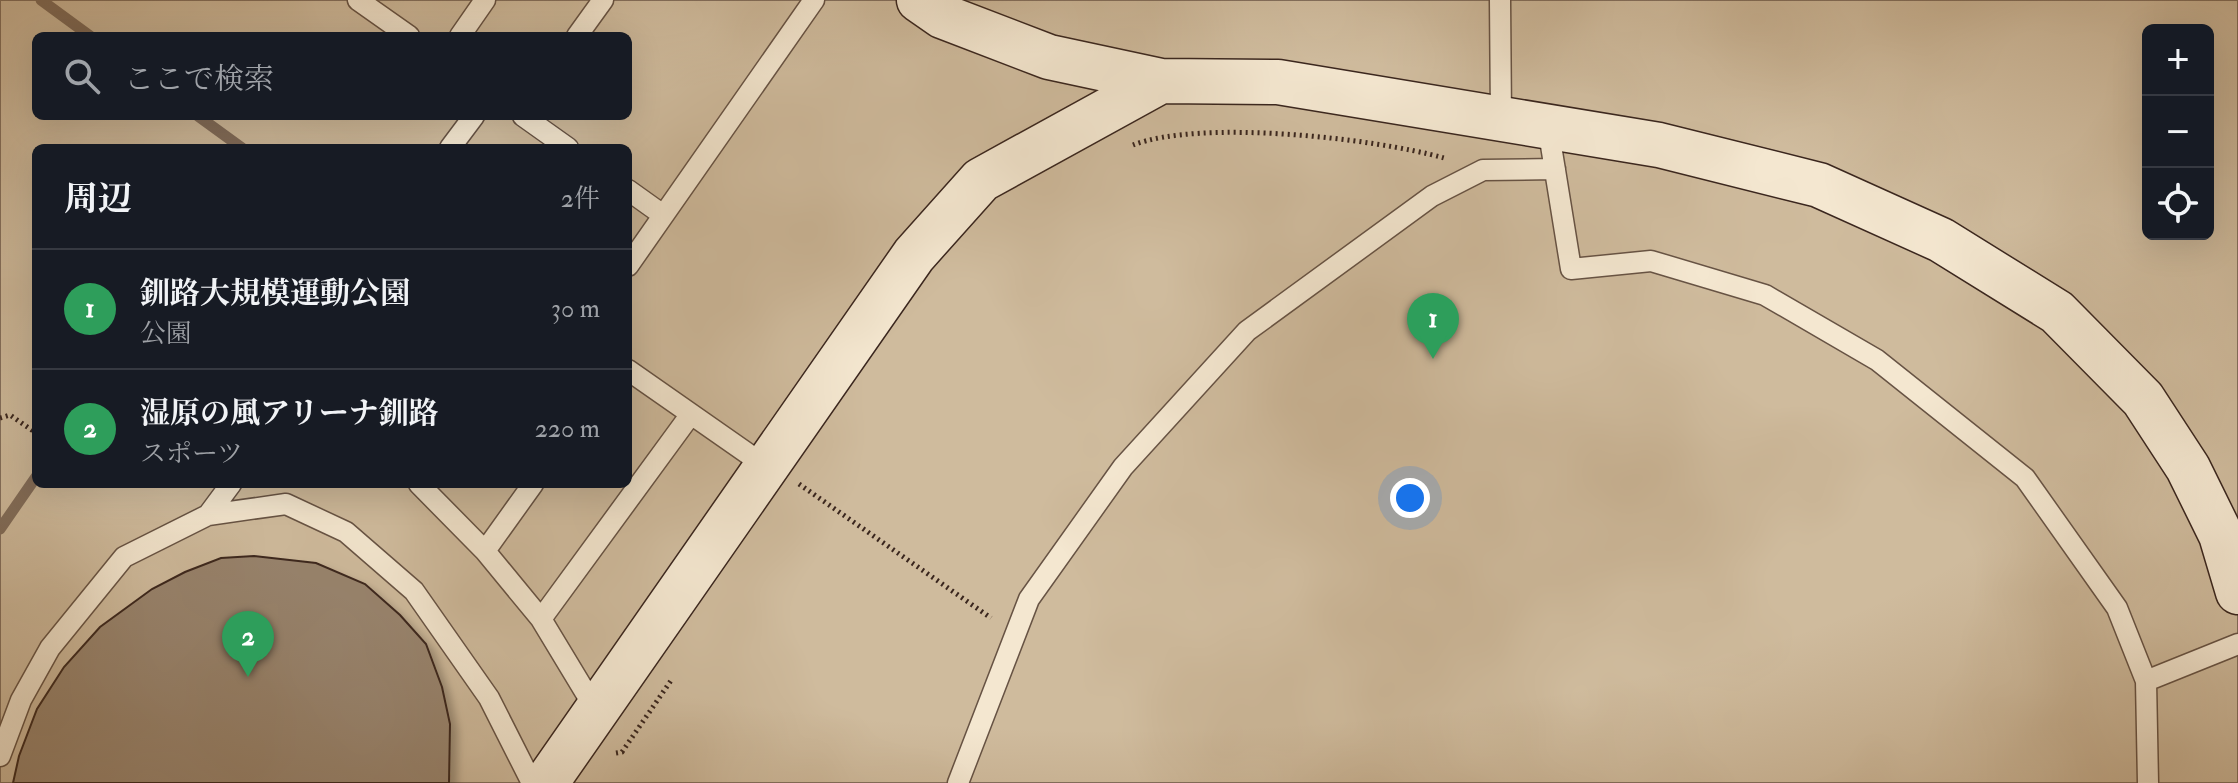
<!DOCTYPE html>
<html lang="ja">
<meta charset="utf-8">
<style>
:root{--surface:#171b24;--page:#242831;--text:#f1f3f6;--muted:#9ea1a6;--line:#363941;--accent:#c59692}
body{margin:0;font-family:"IM FELL Double Pica","Noto Serif JP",serif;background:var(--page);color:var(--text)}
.controls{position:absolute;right:24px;top:24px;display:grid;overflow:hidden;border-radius:12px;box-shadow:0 8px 32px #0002}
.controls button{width:72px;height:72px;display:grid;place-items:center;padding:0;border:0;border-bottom:2px solid var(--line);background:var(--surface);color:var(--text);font:40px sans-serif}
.you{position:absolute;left:1410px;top:498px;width:28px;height:28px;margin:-20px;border:6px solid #fff;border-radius:50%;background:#1a73e8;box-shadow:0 0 0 12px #1a73e833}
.badge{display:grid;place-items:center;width:52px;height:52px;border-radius:50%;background:var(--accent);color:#fff;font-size:26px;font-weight:700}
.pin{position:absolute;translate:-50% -66px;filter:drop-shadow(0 2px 4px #0008)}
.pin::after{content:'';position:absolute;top:42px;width:28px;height:24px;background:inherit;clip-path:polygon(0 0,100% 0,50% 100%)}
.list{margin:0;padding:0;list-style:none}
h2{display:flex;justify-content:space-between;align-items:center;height:104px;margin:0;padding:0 32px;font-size:34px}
h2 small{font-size:26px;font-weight:400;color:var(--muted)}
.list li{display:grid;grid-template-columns:52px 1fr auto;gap:24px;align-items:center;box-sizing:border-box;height:120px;padding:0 32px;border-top:2px solid var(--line)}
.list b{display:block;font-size:30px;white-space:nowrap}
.list p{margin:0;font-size:26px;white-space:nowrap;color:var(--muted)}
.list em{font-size:26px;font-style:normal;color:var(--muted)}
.icon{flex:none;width:44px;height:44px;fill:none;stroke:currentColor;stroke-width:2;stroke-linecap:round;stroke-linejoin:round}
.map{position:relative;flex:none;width:2238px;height:783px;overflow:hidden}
.search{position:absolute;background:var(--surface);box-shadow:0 8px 32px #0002;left:32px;top:32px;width:600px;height:88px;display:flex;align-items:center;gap:20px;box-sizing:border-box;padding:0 28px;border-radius:12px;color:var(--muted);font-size:30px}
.panel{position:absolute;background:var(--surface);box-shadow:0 8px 32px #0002;left:32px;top:144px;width:600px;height:344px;border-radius:12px}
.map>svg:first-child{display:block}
.green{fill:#cfbb9d;stroke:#84705e;stroke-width:2;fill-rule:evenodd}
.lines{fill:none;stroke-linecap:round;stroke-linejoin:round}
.stream{stroke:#816d5b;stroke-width:11}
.building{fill:#98846e;stroke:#3a261e;stroke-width:2;filter:url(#shadow)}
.lane-casing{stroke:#675344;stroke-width:23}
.secondary-casing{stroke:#3a261e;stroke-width:47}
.path{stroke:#3a261e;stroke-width:5;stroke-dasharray:2 4;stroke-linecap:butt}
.lane{stroke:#f4e7d0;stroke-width:20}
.secondary{stroke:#f4e7d0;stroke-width:44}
</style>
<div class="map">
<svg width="2238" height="783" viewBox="0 0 2238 783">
<defs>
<filter id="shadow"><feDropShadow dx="7" dy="7" stdDeviation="4" flood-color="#0004"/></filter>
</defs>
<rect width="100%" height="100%" fill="#eedab7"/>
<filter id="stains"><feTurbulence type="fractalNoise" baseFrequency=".0025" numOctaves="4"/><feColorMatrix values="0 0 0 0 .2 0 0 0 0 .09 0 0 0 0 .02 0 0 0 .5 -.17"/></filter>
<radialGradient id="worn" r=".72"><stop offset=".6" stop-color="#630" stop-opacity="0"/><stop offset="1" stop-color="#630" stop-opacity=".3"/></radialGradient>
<path class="green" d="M0 0H2238V783H0ZM2148 30H2208V234H2148ZM36 36H628V116H36ZM36 148H628V484H36Z"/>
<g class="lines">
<path class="stream" d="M41 0 90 36
M198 116 242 148
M0 529 36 477"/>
</g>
<path class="building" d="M254 556 316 563 365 584 400 615 426 644 442 687 450 724 449 783H13L19 756 37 709 64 667 100 627 152 589 185 572 221 558Z"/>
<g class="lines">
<defs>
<path id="lane" d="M358 0 409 36
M1500 0 1501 119
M460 36 485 0
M577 36 603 0
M523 116 568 148
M1548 127 1571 269 1651 261 1765 295 1877 360 2025 478 2117 608 2146 681 2148 783
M450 148 474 116
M628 190 663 215
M628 266 814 0
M628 370 767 467
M419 484 485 551 541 619 596 710
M208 515 286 504 346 532 414 591 489 698 532 783
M485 551 533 484
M541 619 691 414
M2146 681 2238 644
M0 756 21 700 50 648 124 557 208 515 231 484
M958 783 1029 599 1123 467 1247 331 1432 196 1483 170 1555 169"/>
<path id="secondary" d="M919 0 942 16 1049 57 1161 81 1278 82 1659 145 1819 185 1941 240 2057 312 2143 399 2188 468 2221 535 2238 592
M546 783 914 255 981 180 1161 81"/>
</defs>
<use href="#lane" class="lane-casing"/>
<use href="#secondary" class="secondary-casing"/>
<path class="path" d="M1133 145C1200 119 1374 138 1444 158
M0 418 10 415 36 433
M106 484H107
M799 484 991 618
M616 753 622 752 672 679"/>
<use href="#lane" class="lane"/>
<use href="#secondary" class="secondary"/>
</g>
<rect width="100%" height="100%" filter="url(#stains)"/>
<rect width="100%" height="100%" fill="url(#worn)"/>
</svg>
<div class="controls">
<button>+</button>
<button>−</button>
<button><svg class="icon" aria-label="locate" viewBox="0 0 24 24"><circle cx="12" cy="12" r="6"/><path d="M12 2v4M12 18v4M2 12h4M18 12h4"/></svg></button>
</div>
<div class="you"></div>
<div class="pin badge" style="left:1433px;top:359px;background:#2e9e5b">1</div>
<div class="pin badge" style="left:248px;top:677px;background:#2e9e5b">2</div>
<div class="search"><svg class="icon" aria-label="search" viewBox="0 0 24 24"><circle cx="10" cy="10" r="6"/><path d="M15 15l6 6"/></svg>ここで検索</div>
<section class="panel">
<h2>周辺<small>2件</small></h2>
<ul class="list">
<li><span class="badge" style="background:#2e9e5b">1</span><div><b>釧路大規模運動公園</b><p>公園</p></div><em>30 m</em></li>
<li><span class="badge" style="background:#2e9e5b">2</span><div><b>湿原の風アリーナ釧路</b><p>スポーツ</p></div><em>220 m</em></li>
</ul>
</section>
</div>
